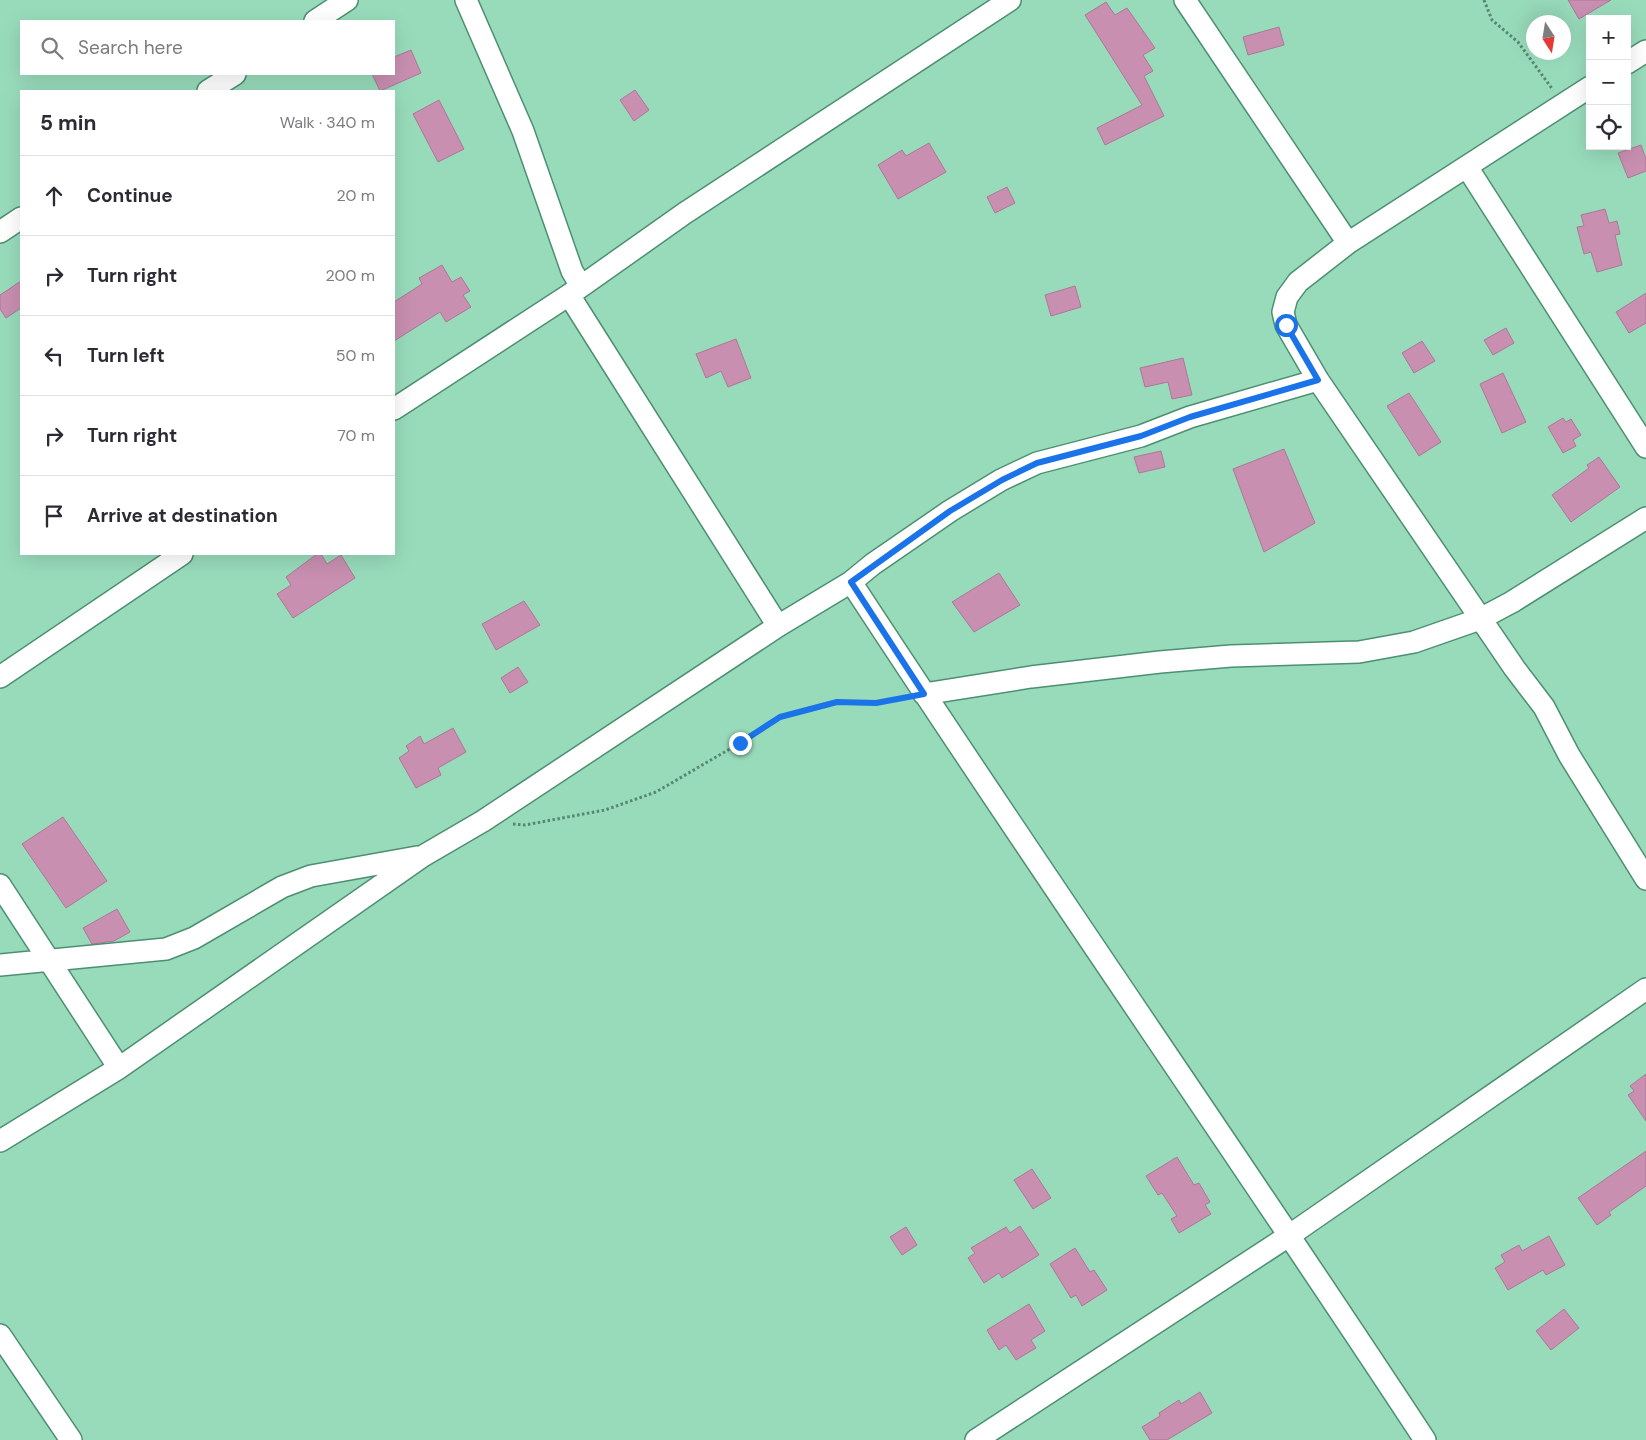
<!DOCTYPE html>
<meta charset="utf-8">
<style>
:root{--surface:#fff;--page:#f2f2f3;--text:#2b2b33;--muted:#7c7c81;--line:#e1e1e2}
body{margin:0;font-family:"DM Sans",sans-serif;background:var(--page);color:var(--text)}
.controls{position:absolute;right:15px;top:15px;display:grid;overflow:hidden;border-radius:0px;box-shadow:0 5px 20px #0002}
.controls button{width:45px;height:45px;display:grid;place-items:center;padding:0;border:0;border-bottom:1px solid var(--line);background:var(--surface);color:var(--text);font:25px sans-serif}
.compass{position:absolute;left:1526px;top:15px;width:45px;height:45px;border-radius:50%;background:var(--surface);box-shadow:0 5px 20px #0002;rotate:168deg}
.stop{position:absolute;width:15px;height:15px;margin:-11px;border:4px solid #1a73e8;border-radius:50%;background:#fff}
.stop.end{background:#1a73e8;border-color:#fff;box-shadow:0 1px 5px #0008}
.list{margin:0;padding:0;list-style:none}
h2{display:flex;justify-content:space-between;align-items:center;height:65px;margin:0;padding:0 20px;font-size:21px}
h2 small{font-size:16px;font-weight:400;color:var(--muted)}
.list li{display:grid;grid-template-columns:32px 1fr auto;gap:15px;align-items:center;box-sizing:border-box;height:80px;padding:0 20px;border-top:1px solid var(--line)}
.list b{display:block;font-size:19px;white-space:nowrap}
.list em{font-size:16px;font-style:normal;color:var(--muted)}
.icon{flex:none;width:28px;height:28px;fill:none;stroke:currentColor;stroke-width:2;stroke-linecap:round;stroke-linejoin:round}
.map{position:relative;flex:none;width:1646px;height:1440px;overflow:hidden}
.search{position:absolute;background:var(--surface);box-shadow:0 5px 20px #0002;left:20px;top:20px;width:375px;height:55px;display:flex;align-items:center;gap:12px;box-sizing:border-box;padding:0 18px;border-radius:0px;color:var(--muted);font-size:19px}
.panel{position:absolute;background:var(--surface);box-shadow:0 5px 20px #0002;left:20px;top:90px;width:375px;height:465px;border-radius:0px}
.map>svg:first-child{display:block}
.building{fill:#c88fb0;stroke:#ae7797}
.lines{fill:none;stroke-linecap:round;stroke-linejoin:round}
.minor-casing{stroke:#4d8f72;stroke-width:24}
.path{stroke:#568871;stroke-width:3;stroke-dasharray:2.5 2.5;stroke-linecap:butt}
.minor{stroke:#fff;stroke-width:21}
.route{stroke:#1a73e8;stroke-width:6}
</style>
<div class="map">
<svg width="1646" height="1440" viewBox="0 0 1646 1440">
<rect width="100%" height="100%" fill="#98dbbb"/>
<path class="building" d="M1568 0H1611L1579 19Z
M1106 2 1115 15 1127 8 1155 48 1143 55 1153 71 1144 76 1164 116 1105 145 1097 128 1142 105 1085 15Z
M1279 27 1284 45 1248 55 1243 37Z
M411 50 421 73 380 91 372 74H394V57Z
M635 90 649 110 634 121 620 100Z
M439 100 464 149 438 162 413 114Z
M929 143 946 172 898 199 878 165 902 150 906 156Z
M1641 145 1646 159V171L1628 178 1618 153Z
M1007 187 1015 203 995 213 987 197Z
M1605 209 1609 223 1617 221 1620 234 1615 235 1622 265 1597 272 1591 252 1584 254 1577 227 1584 226 1581 215Z
M442 265 452 282 461 277 470 291 463 295 471 307 446 322 440 312 394 341V302L422 284 419 278Z
M21 281V308L6 318 0 309V295Z
M1075 286 1081 307 1051 316 1045 295Z
M1646 293V323L1629 333 1616 312Z
M1506 328 1514 343 1493 355 1484 340Z
M736 339 751 378 728 387 721 371 706 378 696 354Z
M1422 341 1435 361 1414 373 1402 353Z
M1183 358 1192 395 1172 399 1168 382 1145 387 1140 368Z
M1503 373 1526 422 1502 433 1480 384Z
M1409 393 1441 442 1419 456 1387 406Z
M1563 418 1566 422 1571 419 1581 435 1573 440 1576 446 1563 453 1548 427Z
M1284 449 1315 523 1264 552 1233 469Z
M1161 451 1165 467 1139 473 1134 457Z
M1599 457 1620 487 1571 522 1552 495 1589 468 1587 465Z
M317 554H321L327 564 341 555 355 578 293 618 277 594 291 585 286 577Z
M999 573 1020 605 974 632 952 602Z
M524 601 540 625 496 650 482 624Z
M518 667 528 682 510 693 501 678Z
M453 728 466 752 438 768 441 775 416 788 399 758 409 751 406 746 420 736 424 744Z
M63 817 107 881 66 908 22 844Z
M117 909 130 932 114 941 92 944 83 928Z
M1646 1074V1121L1628 1095 1634 1091 1630 1086Z
M1646 1151V1186L1609 1212 1611 1215 1597 1225 1578 1198Z
M1177 1157 1194 1185 1199 1183 1210 1202 1205 1205 1211 1214 1179 1233 1171 1219 1177 1216 1162 1193 1158 1195 1146 1176Z
M1032 1169 1051 1198 1033 1209 1014 1180Z
M1020 1226 1039 1255 1002 1278 999 1273 984 1283 968 1258 975 1253 971 1248 1006 1227 1010 1233Z
M906 1227 917 1245 902 1255 890 1237Z
M1549 1236 1565 1265 1546 1275 1543 1270 1508 1290 1495 1268 1505 1262 1501 1255 1519 1245 1522 1251Z
M1075 1248 1090 1272 1094 1270 1107 1290 1082 1306 1076 1295 1071 1298 1050 1264Z
M1029 1304 1045 1331 1031 1340 1036 1348 1016 1360 1006 1345 999 1350 987 1330Z
M1564 1309 1579 1328 1551 1350 1536 1331Z
M1200 1392 1212 1413 1167 1440H1150L1142 1427 1160 1416 1159 1413 1179 1400 1181 1404Z"/>
<g class="lines">
<defs>
<path id="minor" d="M466 0 523 131 572 271 581 286
M1185 0 1348 243
M315 21 347 0
M1627 63 1646 51
M1590 87 1348 243 1298 282 1287 297 1283 312 1286 325 1318 380 1515 669 1544 707 1569 755 1646 879
M208 91 235 74
M1467 167 1646 447
M0 232 21 218
M569 295 778 626
M394 409 569 295 685 213 1010 0
M851 582 873 564 950 511 1001 480 1037 463 1141 436 1190 417 1318 380
M0 677 182 554
M924 694 1031 677 1160 662 1231 656 1359 652 1414 642 1480 619 1512 602 1646 518
M0 885 119 1068
M0 965 166 949 194 938 282 887 311 876 417 857
M0 1141 119 1068 423 856 483 821 778 626 851 582C1039 870 1236 1152 1425 1440
M0 1335 71 1440
M976 1440 1290 1235 1646 989"/>
</defs>
<use href="#minor" class="minor-casing"/>
<path class="path" d="M1484 0 1492 20 1518 42 1553 90
M513 824 525 825 605 810 656 792 740 743 780 717 837 702 876 703 907 698"/>
<use href="#minor" class="minor"/>
</g>
<g class="lines">
<path class="route" d="M740 743 780 717 837 702 876 703 924 694 851 582 950 511 1002 480 1037 463 1141 436 1190 417 1318 380 1286 325"/>
</g>
</svg>
<div class="controls">
<button>+</button>
<button>−</button>
<button><svg class="icon" aria-label="locate" viewBox="0 0 24 24"><circle cx="12" cy="12" r="6"/><path d="M12 2v4M12 18v4M2 12h4M18 12h4"/></svg></button>
</div>
<svg class="compass" viewBox="-18 -18 36 36"><path d="M0-13l5 13h-10z" fill="#e53935"/><path d="M0 13l5-13h-10z" fill="#7c7c81"/></svg>
<div class="stop" style="left:1286px;top:325px"></div>
<div class="stop end" style="left:740px;top:743px"></div>
<div class="search"><svg class="icon" aria-label="search" viewBox="0 0 24 24"><circle cx="10" cy="10" r="6"/><path d="M15 15l6 6"/></svg>Search here</div>
<section class="panel">
<h2>5 min<small>Walk · 340 m</small></h2>
<ul class="list">
<li><svg class="icon" aria-label="ahead" viewBox="0 0 24 24"><path d="M12 20V5M6 11l6-6 6 6"/></svg><div><b>Continue</b></div><em>20 m</em></li>
<li><svg class="icon" aria-label="right" viewBox="0 0 24 24"><path d="M7 20v-9h11M14 6l5 5-5 5"/></svg><div><b>Turn right</b></div><em>200 m</em></li>
<li><svg class="icon" aria-label="left" viewBox="0 0 24 24"><path d="M17 20v-9H6M10 6l-5 5 5 5"/></svg><div><b>Turn left</b></div><em>50 m</em></li>
<li><svg class="icon" aria-label="right" viewBox="0 0 24 24"><path d="M7 20v-9h11M14 6l5 5-5 5"/></svg><div><b>Turn right</b></div><em>70 m</em></li>
<li><svg class="icon" aria-label="arrive" viewBox="0 0 24 24"><path d="M6 21V4h12l-3 4 3 4H6"/></svg><div><b>Arrive at destination</b></div></li>
</ul>
</section>
</div>
